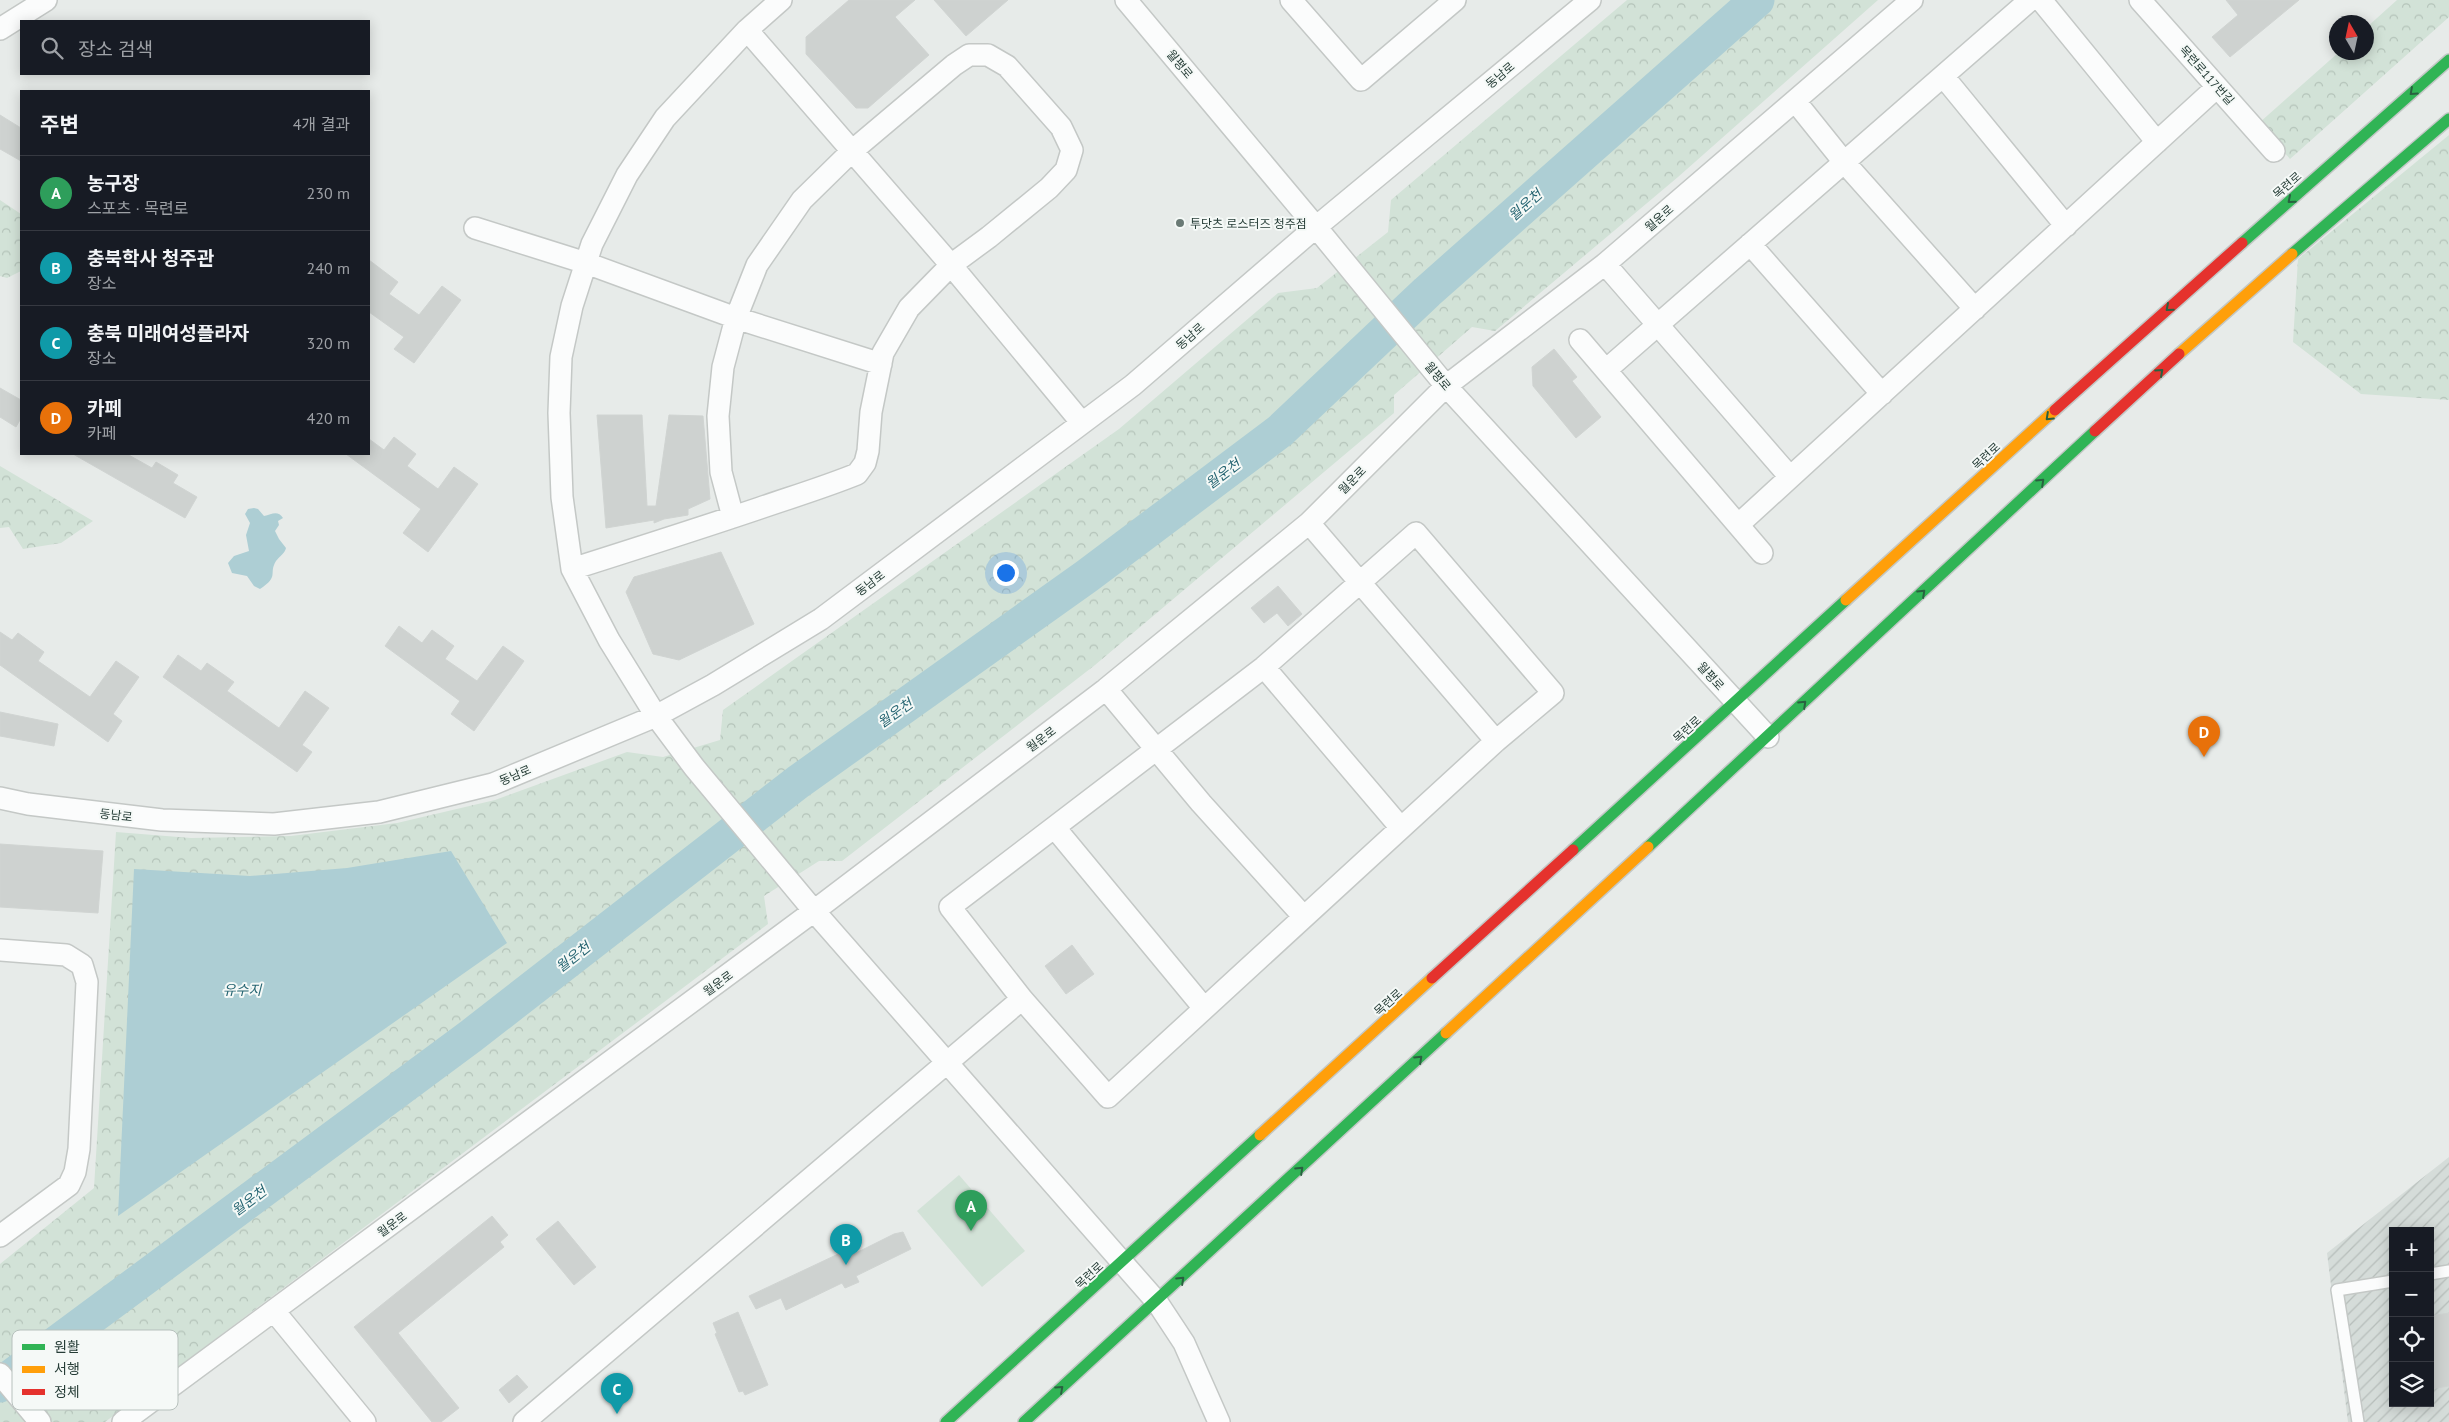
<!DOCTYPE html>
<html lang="ko">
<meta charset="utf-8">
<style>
:root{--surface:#171b24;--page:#242831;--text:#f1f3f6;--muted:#9ea1a6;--line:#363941;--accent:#6a7a75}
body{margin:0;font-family:"PT Sans","Noto Sans KR",sans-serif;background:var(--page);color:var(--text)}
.controls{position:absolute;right:15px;bottom:15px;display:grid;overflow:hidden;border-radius:0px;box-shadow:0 2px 12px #0003}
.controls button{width:45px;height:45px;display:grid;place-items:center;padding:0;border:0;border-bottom:1px solid var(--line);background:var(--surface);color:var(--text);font:25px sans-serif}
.compass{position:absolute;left:2329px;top:15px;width:45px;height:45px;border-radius:50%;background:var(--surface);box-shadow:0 2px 12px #0003;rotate:351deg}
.you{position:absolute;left:1005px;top:572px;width:18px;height:18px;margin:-12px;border:4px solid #fff;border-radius:50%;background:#1a73e8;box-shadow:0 0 0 8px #1a73e833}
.badge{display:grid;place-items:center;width:32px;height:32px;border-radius:50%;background:var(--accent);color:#fff;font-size:16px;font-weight:700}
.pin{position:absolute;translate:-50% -41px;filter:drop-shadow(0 1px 2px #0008)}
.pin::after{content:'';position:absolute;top:26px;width:18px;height:15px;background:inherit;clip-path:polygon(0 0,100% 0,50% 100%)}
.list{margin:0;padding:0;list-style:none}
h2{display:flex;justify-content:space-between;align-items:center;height:65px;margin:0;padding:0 20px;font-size:21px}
h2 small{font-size:16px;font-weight:400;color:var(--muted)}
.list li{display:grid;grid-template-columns:32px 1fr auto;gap:15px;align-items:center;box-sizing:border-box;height:75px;padding:0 20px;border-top:1px solid var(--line)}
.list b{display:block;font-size:19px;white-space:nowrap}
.list p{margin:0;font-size:16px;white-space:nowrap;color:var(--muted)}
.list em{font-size:16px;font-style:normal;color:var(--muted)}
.icon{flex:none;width:28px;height:28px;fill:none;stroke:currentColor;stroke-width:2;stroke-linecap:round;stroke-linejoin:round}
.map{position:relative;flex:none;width:2449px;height:1422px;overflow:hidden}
.search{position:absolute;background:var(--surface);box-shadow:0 2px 12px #0003;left:20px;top:20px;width:350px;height:55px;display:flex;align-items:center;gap:12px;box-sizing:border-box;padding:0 18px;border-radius:0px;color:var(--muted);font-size:19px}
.panel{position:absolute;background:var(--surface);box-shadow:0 2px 12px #0003;left:20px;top:90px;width:350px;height:365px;border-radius:0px}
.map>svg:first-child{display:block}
.industrial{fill:url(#industrial-furrows);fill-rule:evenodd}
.forest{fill:url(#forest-crowns)}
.pitch{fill:#d2e2d7}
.water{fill:#adced4}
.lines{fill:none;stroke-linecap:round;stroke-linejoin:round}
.river{stroke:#adced4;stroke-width:35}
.building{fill:#ced2d0;stroke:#d0d4d2}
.lane-casing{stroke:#c4c8c6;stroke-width:14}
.street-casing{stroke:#c4c8c6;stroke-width:24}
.fast-casing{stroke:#c3c8c6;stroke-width:14}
.slow-casing{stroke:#c3c8c6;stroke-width:14}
.jam-casing{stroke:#c3c8c6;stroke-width:14}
.lane{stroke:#fbfcfc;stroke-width:11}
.street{stroke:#fbfcfc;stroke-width:21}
.fast{stroke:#30b455;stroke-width:11}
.slow{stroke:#ff9f0a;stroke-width:11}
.jam{stroke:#e5322d;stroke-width:11}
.oneway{stroke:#296140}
.poi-dot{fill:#6a7a75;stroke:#f5f9f7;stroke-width:2}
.labels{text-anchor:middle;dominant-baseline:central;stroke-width:4;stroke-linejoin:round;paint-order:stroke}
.street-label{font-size:12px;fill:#263d37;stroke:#f5f9f7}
.poi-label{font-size:12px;fill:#263d37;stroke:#f5f9f7;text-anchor:start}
.water-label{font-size:14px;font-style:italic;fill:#266572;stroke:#f5f9f7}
.key{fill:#f5f9f7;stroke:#b7c1bd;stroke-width:1}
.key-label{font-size:14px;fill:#263d37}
</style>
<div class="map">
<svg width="2449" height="1422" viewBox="0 0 2449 1422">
<defs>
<pattern id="industrial-furrows" width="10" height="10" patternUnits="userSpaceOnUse" patternTransform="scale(1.25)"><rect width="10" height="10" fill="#d5dcd9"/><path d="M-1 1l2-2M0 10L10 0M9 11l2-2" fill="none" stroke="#b7bebb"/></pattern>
<pattern id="forest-crowns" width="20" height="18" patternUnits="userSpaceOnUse" patternTransform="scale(1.25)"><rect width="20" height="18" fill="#d2e2d7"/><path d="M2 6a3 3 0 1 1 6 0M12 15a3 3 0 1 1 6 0" fill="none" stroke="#b4c3b9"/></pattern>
</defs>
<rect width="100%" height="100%" fill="#e7ebe9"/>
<path class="industrial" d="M2449 1157V1422H2348L2327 1253ZM2393 1231H2430V1403H2393Z"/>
<path class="forest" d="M1627 0H1878L1678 177 1495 331 1472 327 1394 395V413L1095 665 842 861H819L764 896 768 924 105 1422H0V1264L94 1188 116 832 191 838 291 836 397 823 495 800 627 752 663 757 720 740 723 710 1119 429 1278 293 1317 288 1388 232 1391 200Z
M2397 0H2449V17L2290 159 2259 123 2338 53 2366 52 2367 27Z
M2449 135V400L2361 394 2293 342 2298 259Z
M0 200 21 214V271L7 278 0 276Z
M0 466 93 521 61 543 23 549 9 527 0 528Z"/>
<path class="pitch" d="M959 1175 1025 1251 982 1287 917 1211Z"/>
<path class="water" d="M254 508 258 509 264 516C272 514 278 510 283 518L278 521 279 525 275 531 279 539 286 548C285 553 280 556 276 561 268 574 280 576 260 589L254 586 247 576 232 573 228 563 234 556 249 551 246 535 250 523 245 514 248 509Z
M451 851 507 943 118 1216 134 869 250 876 347 868Z"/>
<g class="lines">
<path class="river" d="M0 1385 471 1036 798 782 1087 576 1280 431 1427 292 1757 0"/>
</g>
<path class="building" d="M849 0H915L895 17 929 55 868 108H856L806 54V37Z
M934 0H1008L966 36Z
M2226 0H2299L2230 57 2212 37 2238 15Z
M0 115 21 128V161L0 149Z
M369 260 398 282 389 294 419 315 442 286 461 300 414 363 394 349 404 337 369 312Z
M1554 349 1577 377 1572 381 1601 417 1576 438 1533 386 1532 367Z
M0 388 21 400V418L16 427 0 417Z
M597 415H642L647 506H656L669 415 703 416 710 499 688 509V515L664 519 654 523V520L606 528Z
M394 437 416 454 407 466 438 489 454 467 478 484 428 552 403 533 421 509 346 454H369V439L384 450Z
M73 454H127L152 468 156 462 178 475 173 483 197 497 185 518Z
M721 552 754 624 679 660 653 654 626 592 634 577Z
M1278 586 1302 614 1288 626 1277 613 1264 623 1251 608Z
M399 626 422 643 432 630 454 646 445 659 477 681 503 646 524 661 474 731 451 714 460 701 385 646Z
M0 632 12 640 18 633 44 652 38 661 90 697 116 661 139 677 113 714 122 721 108 742 0 665Z
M178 655 201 671 207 663 234 682 227 691 279 728 305 691 329 708 302 745 312 752 297 772 163 677Z
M0 712 58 724 54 746 0 736Z
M0 844 103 851 98 913 0 907Z
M1072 945 1094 974 1066 994 1045 966Z
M492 1216 508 1235 500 1242 504 1247 398 1333 459 1408 441 1422H432L354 1327Z
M558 1221 596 1267 574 1285 536 1239Z
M903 1232 911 1249 856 1276 859 1282 845 1288 842 1283 786 1310 781 1298 756 1309 749 1296 851 1248 854 1254 894 1234Z
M738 1312 768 1385 745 1395 743 1391 739 1392 715 1334 717 1333 713 1323Z
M2449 1313V1386L2430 1389V1316Z
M517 1375 528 1387 509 1403 499 1390Z"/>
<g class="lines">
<defs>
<path id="lane" d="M2430 1274 2449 1271
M2358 1422 2337 1290 2393 1281"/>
<path id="street" d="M781 0 747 30 665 118 627 175 592 244 572 306 561 357 559 413 562 497 572 569 609 640 656 716 694 767 814 911 1157 1302 1184 1343 1219 1422
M1126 0 1316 227 1446 386 1768 737
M1291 0 1361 80 1455 0
M2041 0 2157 142
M2140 0 2274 151
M0 29 46 0
M747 30 951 265 1082 423
M1943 76 2066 226
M1795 101 1844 162 1975 309
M475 228 586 263 736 318 881 364
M1750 244 1882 394
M1605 264 1790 477
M1580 340 1762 553
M1606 370 2030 0
M1738 525 2217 87
M572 569C635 549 698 529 760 508 792 497 825 487 857 474L865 463 868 451 871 412 883 353 909 308 951 265 989 237 1049 188 1066 170 1072 150 1061 127 1007 66 988 55H969L954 65 852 151 802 200 757 265 736 318 723 367 718 416 721 472 733 517
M1264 667 1401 828
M1106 689 1201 803 1304 917
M0 798 28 804 162 820 274 824 379 812 493 784 656 716 713 685 821 619 1133 385 1316 227 1590 0
M1055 828 1204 1008
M0 950 66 955 82 965 87 982 79 1149 75 1172 69 1185 0 1236
M1022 999 950 907 1264 667 1416 533 1553 693 1496 741
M274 1311 365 1422
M0 1374 40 1422
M123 1422 814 911 1106 689 1309 523 1446 386 1605 264 1912 0
M524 1422 1022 999 1108 1097 1496 741 1309 523"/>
<path id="fast" d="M2242 243 2449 60
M2292 254 2449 119
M1648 847 2095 431
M1573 850 1846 600
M946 1422 1260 1135
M1024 1422 1446 1033"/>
<path id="slow" d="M2179 354 2292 254
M1846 600 2055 410
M1446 1033 1648 847
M1260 1135 1432 978"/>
<path id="jam" d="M2055 410 2242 243
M2095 431 2179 354
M1432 978 1573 850"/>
</defs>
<use href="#lane" class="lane-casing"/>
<use href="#street" class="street-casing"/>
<use href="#fast" class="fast-casing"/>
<use href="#slow" class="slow-casing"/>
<use href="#jam" class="jam-casing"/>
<use href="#lane" class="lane"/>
<use href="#street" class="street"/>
<use href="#fast" class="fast"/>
<use href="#slow" class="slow"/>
<use href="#jam" class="jam"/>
</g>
<defs><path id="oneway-chevron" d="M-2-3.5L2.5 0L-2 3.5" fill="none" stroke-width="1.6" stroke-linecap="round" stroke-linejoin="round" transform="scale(1.25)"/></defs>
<g class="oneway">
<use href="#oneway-chevron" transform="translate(2413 92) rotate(138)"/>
<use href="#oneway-chevron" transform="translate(2291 200) rotate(139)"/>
<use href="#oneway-chevron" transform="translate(2169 308) rotate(139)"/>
<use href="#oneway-chevron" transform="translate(2160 372) rotate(-42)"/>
<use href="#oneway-chevron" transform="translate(2049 417) rotate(137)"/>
<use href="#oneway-chevron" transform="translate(2041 482) rotate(-43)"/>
<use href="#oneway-chevron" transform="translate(1922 593) rotate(-43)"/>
<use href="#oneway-chevron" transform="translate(1803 704) rotate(-43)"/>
<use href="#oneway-chevron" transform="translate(1419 1059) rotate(-43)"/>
<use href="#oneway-chevron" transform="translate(1300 1170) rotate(-43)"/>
<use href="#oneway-chevron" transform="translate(1181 1280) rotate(-43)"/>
<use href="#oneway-chevron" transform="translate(1060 1389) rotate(-42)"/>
</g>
<circle class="poi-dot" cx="1180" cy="223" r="5"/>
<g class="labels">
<g class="street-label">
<text transform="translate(1180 64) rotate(50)">월평로</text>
<text transform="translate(1500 75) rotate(-40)">동남로</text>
<text transform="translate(2207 75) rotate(48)">목련로117번길</text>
<text transform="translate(2287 185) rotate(-41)">목련로</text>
<text transform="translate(1659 218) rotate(-41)">월운로</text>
<text transform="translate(1190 336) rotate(-41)">동남로</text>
<text transform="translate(1438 376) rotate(50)">월평로</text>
<text transform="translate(1986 456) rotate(-43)">목련로</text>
<text transform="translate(1352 480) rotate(-45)">월운로</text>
<text transform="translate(870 583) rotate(-37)">동남로</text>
<text transform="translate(1711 676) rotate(48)">월평로</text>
<text transform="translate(1687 729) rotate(-42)">목련로</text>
<text transform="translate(1041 739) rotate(-37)">월운로</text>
<text transform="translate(515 775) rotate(-23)">동남로</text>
<text transform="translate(116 815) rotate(7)">동남로</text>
<text transform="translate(718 983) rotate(-36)">월운로</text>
<text transform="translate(1388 1002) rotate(-42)">목련로</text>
<text transform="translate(392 1224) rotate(-36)">월운로</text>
<text transform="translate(1089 1275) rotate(-42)">목련로</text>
</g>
<g class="poi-label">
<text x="1190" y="223">투닷츠 로스터즈 청주점</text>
</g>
<g class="water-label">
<text transform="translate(1525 205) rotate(-41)">월운천</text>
<text transform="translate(1223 474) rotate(-37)">월운천</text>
<text transform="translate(895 713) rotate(-35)">월운천</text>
<text transform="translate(573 957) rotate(-38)">월운천</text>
<text x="242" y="990">유수지</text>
<text transform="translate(249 1201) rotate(-37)">월운천</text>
</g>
</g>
<rect x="12" y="1330" width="166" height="80" rx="8" class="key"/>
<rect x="22" y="1344" width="23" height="6" fill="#30b455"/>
<rect x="22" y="1366" width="23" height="7" fill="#ff9f0a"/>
<rect x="22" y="1389" width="23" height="6" fill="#e5322d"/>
<g class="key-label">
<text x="54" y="1352">원활</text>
<text x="54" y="1374">서행</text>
<text x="54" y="1397">정체</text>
</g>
</svg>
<div class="controls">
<button>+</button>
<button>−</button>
<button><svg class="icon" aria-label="locate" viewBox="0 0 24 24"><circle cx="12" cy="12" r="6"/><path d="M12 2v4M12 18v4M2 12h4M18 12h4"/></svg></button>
<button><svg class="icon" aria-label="layers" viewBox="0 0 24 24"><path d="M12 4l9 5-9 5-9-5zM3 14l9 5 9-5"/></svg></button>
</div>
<svg class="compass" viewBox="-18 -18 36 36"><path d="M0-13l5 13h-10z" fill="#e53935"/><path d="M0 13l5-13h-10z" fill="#9ea1a6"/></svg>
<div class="you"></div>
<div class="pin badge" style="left:971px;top:1231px;background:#2e9e5b">A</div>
<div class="pin badge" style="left:846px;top:1265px;background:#0f9aa8">B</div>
<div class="pin badge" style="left:617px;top:1414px;background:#0f9aa8">C</div>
<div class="pin badge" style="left:2204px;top:757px;background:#e8710a">D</div>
<div class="search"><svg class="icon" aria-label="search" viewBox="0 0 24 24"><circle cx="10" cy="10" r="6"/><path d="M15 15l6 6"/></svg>장소 검색</div>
<section class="panel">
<h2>주변<small>4개 결과</small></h2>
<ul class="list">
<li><span class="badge" style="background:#2e9e5b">A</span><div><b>농구장</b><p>스포츠 · 목련로</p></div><em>230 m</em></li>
<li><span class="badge" style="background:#0f9aa8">B</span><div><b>충북학사 청주관</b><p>장소</p></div><em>240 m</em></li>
<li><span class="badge" style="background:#0f9aa8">C</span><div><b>충북 미래여성플라자</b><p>장소</p></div><em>320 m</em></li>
<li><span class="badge" style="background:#e8710a">D</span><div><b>카페</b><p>카페</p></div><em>420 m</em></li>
</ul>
</section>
</div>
